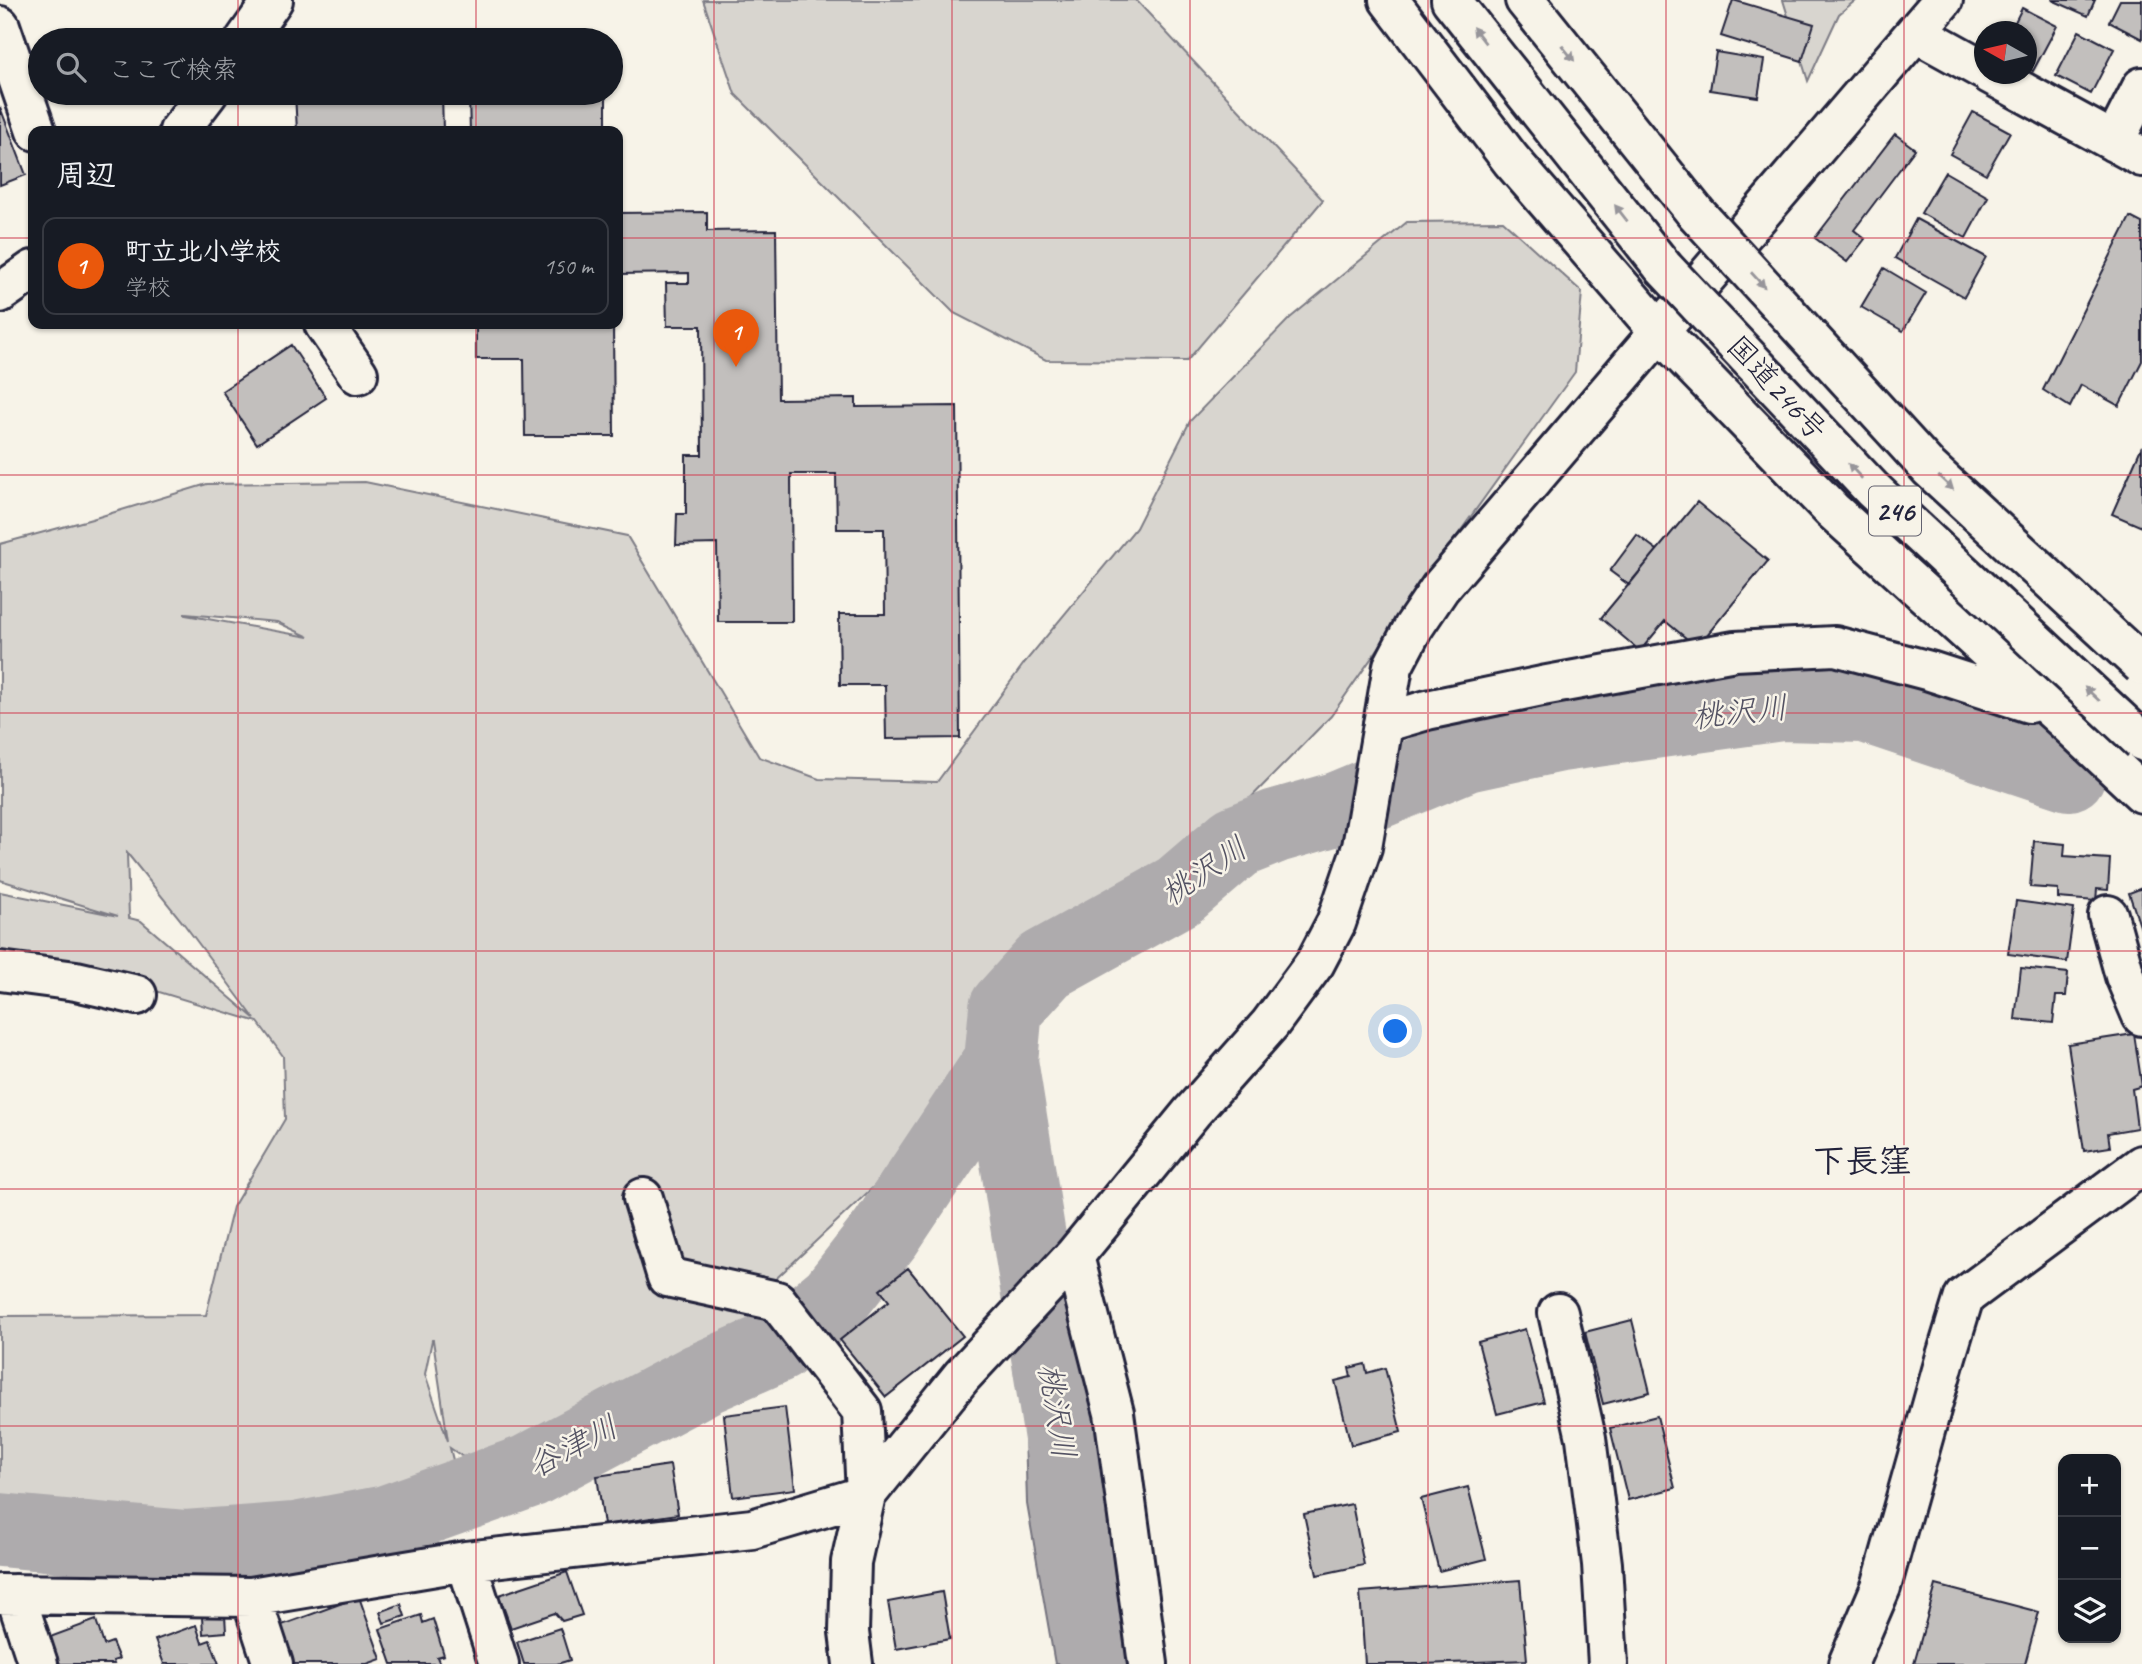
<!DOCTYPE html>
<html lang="ja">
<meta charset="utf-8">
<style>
:root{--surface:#171b24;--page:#20242c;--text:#f1f3f6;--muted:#9ea1a6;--line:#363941;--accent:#ea580c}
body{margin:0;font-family:Caveat,"Klee One",sans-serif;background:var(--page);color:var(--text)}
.controls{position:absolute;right:21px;bottom:21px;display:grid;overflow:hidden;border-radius:14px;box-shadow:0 2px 5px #0004}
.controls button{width:63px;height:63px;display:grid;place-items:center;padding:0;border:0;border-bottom:2px solid var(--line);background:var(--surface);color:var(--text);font:35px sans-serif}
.compass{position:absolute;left:1974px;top:21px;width:63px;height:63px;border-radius:50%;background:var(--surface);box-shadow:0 2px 5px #0004;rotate:278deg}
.you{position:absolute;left:1396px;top:1032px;width:24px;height:24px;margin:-18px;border:5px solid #fff;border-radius:50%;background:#1a73e8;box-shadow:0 0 0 10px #1a73e833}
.badge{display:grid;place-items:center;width:46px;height:46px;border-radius:50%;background:var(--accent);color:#fff;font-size:23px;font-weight:700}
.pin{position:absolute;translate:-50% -58px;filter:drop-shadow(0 2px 4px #0008)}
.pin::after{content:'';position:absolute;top:37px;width:24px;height:21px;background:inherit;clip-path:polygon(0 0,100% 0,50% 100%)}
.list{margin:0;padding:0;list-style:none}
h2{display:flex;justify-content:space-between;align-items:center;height:91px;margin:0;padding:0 28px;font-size:30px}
h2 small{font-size:23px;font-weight:400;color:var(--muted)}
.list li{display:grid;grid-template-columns:46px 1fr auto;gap:21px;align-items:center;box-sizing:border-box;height:98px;margin:0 14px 14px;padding:0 14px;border:2px solid var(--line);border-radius:14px}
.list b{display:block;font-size:26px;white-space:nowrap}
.list p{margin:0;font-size:23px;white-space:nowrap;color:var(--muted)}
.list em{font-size:23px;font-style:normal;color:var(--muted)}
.icon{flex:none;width:38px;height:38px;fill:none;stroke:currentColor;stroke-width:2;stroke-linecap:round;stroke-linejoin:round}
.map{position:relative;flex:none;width:2142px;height:1664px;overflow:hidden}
.search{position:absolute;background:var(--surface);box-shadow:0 2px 5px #0004;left:28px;top:28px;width:595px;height:77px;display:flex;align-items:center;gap:18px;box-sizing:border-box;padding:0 24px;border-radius:38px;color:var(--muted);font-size:26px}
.panel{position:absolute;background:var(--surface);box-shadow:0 2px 5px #0004;left:28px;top:126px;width:595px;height:203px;border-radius:14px}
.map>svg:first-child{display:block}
.green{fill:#d8d5cf;stroke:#7d7c85;stroke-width:2;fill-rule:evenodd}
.water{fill:#aeabad;stroke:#76747f;stroke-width:2}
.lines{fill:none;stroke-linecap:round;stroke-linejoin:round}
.river{stroke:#aeabad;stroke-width:74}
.building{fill:#c2bfbd;stroke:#22223b;stroke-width:2}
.minor-casing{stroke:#22223b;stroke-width:44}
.highway-casing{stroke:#22223b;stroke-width:44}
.minor{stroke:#f7f3e8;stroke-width:38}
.highway{stroke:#f7f3e8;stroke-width:38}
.highway-bridge-casing{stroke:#22223b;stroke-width:44;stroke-linecap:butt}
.highway-bridge{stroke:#f7f3e8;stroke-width:38}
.oneway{fill:#97959a}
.grid{fill:none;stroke:#d1495b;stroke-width:2;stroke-opacity:0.55}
.labels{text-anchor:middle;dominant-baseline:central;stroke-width:5;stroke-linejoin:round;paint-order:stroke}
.shield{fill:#f7f3e8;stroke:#62616f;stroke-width:2}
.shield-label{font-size:28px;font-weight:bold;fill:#22223b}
.street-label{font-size:30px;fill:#22223b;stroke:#f7f3e8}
.water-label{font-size:32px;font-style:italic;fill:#535263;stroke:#f7f3e8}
.quarter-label{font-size:33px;font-weight:bold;fill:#22223b;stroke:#f7f3e8}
</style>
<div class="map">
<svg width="2142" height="1664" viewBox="0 0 2142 1664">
<rect width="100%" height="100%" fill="#f7f3e8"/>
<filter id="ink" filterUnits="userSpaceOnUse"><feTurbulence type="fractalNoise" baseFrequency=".0143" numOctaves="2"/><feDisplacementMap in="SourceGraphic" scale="14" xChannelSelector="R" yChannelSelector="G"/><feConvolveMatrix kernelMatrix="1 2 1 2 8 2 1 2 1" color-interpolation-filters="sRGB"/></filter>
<g filter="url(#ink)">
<path class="green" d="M703 0H1136L1323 200 1187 361 1046 360 954 313 735 94Z
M1783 0H1856L1839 14 1808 81Z
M1503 221 1582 292 1575 372 1459 533 1331 716 1229 820 1147 908 1023 949 950 1115 748 1305 765 1316 620 1397 472 1463 450 1448 453 1460 417 1488 276 1541 70 1529 0 1522V1316L206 1315 233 1207 285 1119 283 1056 258 1022 100 974 0 952V892L118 916 0 880V544L92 519 207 484 365 482 627 536 759 757 819 779 937 782 1025 662 1136 528 1190 421 1290 318 1407 222ZM185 614 277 622 309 637 185 615ZM127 853 184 924 255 1019 141 921 129 918ZM432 1340H433L448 1441 425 1374Z"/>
<path class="water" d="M1030 1351 1038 1479 1071 1664H1055L1027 1504 1025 1431 1019 1357Z"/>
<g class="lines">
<path class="river" d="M0 1530 186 1547 295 1539 386 1522 529 1471 702 1379 777 1346 835 1298 886 1233 1001 1061
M1097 1664 1001 1061 1006 1008 1045 965 1180 890 1236 842 1276 826 1339 808 1466 755 1560 735 1781 704 1865 706 2069 774"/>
</g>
<path class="building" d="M1733 0 1814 24 1802 61 1721 36Z
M2052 0H2095L2088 16Z
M2120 0H2142V39L2109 22Z
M2022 8 2057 26 2033 71 2026 67V32H2010Z
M2079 31 2114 49 2091 94 2056 76Z
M1716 52 1764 60 1758 97 1710 90Z
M295 93H442L443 131H297Z
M511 93H606V131H470L469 97H511Z
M0 107 26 175 0 185Z
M1973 112 2010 132 1986 174 1950 154Z
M1895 134 1915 149 1854 230 1865 239 1847 262 1815 238Z
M1945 172 1988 197 1966 238 1921 213Z
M707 212V231L776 230 778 399 856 398V407L957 406 960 738 886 739 885 685H840L839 614H885L884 529H837L836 474H791L792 622H718L717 544 676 545 677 514H686V455H702L701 326H667L666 283H689V273L618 274V213Z
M2130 217 2142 223V361L2119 406 2081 385 2070 407 2043 390Z
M1916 219 1986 257 1964 297 1895 258Z
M1884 268 1926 293 1903 331 1861 307Z
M476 324H613L614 436H525L524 359H476Z
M291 345 326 398 257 444 222 391Z
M2142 446V527L2112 514Z
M1697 502 1768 561 1697 647 1665 621 1640 651 1601 618Z
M1637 535 1657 550 1629 585 1610 571Z
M2034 841 2065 844 2064 856 2110 859 2108 890 2097 889 2096 901 2058 898V889L2030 887Z
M2142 888V929H2141L2129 893Z
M2016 901 2074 909 2067 962 2008 954Z
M2021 968 2068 973 2066 996H2056L2053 1023 2015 1019Z
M2134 1034 2142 1086 2132 1089 2137 1128 2108 1133 2110 1147 2084 1151 2068 1044Z
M908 1268 963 1336 886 1397 840 1340 889 1301 880 1290Z
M1632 1320 1650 1392 1603 1404 1585 1332Z
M1525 1329 1544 1402 1497 1414 1478 1342Z
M1365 1364 1367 1373 1385 1368 1401 1432 1351 1445 1335 1381 1351 1377 1349 1368Z
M785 1407 795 1489 733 1497 724 1415Z
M1657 1416 1675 1488 1628 1500 1610 1428Z
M670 1465 678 1514 604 1525 597 1476Z
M1468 1487 1486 1559 1439 1571 1421 1499Z
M1352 1504 1364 1565 1317 1575 1304 1514Z
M567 1572 582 1615 562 1621 555 1613 511 1628 499 1595Z
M1520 1580 1527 1660 1423 1664H1365L1360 1592Z
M1936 1585 2039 1612 2025 1664H1914Z
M942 1592 950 1639 896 1649 888 1602Z
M359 1597 381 1659 367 1664H292L279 1626Z
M401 1604 405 1616 384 1623 380 1612Z
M225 1615 226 1632 203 1634 202 1617Z
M421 1615 423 1623 433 1619 444 1655 437 1657 440 1664H392L380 1629Z
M96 1620 104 1645 112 1642 119 1659 113 1661 114 1664H60L50 1637Z
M196 1625 202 1643 210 1640 219 1664H164L155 1640Z
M560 1628 570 1660 557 1664H524L517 1642Z"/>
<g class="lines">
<defs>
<path id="minor" d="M1389 0 1511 160 1659 331 1832 510 2064 720 2142 793
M0 26 36 131
M1917 33 1984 70
M245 40 273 0
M1990 74 2142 157
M179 131 208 93
M2114 142 2142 87
M0 293 33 270
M324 324 358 374
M1383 723 1427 710 1542 686 1735 651 1835 646 1930 671 2029 703
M2108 915 2125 976 2142 1016
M0 971 76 981 137 995
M1074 1256 1114 1413 1148 1664
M1558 1313 1586 1438 1602 1564 1608 1664
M466 1561 499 1664
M0 1594 251 1597 466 1561 752 1529 866 1495 862 1411 777 1301 667 1277 643 1198
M15 1594 38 1664
M251 1597 273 1664
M853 1664 849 1632 851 1562 866 1495 962 1376 1074 1256 1192 1112 1270 1024 1315 963 1336 923 1362 847 1393 666 1413 628 1440 588 1943 0
M1848 1664 1881 1587 1946 1356 1964 1297 2142 1165"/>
<path id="highway" d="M1451 0 1663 267
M1525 0 1695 212"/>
</defs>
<use href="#minor" class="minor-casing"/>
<use href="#highway" class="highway-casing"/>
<use href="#minor" class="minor"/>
<use href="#highway" class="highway"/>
<defs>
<path id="highway-bridge" d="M1695 212 1929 468 2142 665
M1663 267 1872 489 2142 741"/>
</defs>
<use href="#highway-bridge" class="highway-bridge-casing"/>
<use href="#highway-bridge" class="highway-bridge"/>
</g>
<defs><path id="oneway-solid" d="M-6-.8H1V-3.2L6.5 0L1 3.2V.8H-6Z" transform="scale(1.75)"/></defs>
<g class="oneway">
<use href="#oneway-solid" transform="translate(1479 35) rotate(-128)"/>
<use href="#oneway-solid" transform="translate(1568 53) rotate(51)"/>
<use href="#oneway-solid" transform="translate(1621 213) rotate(-128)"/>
<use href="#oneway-solid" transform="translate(1758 280) rotate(48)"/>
<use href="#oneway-solid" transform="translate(1855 471) rotate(-133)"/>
<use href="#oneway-solid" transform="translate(1946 483) rotate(43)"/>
<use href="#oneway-solid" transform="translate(2092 694) rotate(-137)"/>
</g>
</g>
<path class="grid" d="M238 0V40M476 0V40M714 0V1664M952 0V1664M1190 0V1664M1428 0V1664M1666 0V1664M1904 0V1664M238 93V131M476 93V131M0 238H33M618 238H2142M238 324V1664M476 324V1664M0 475H2142M0 713H2142M0 951H2142M0 1189H2142M0 1426H2142"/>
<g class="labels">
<rect class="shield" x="1869" y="486.5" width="52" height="49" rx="5"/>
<g class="shield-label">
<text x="1895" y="511">246</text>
</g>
<g class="street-label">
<text transform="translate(1777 388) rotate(47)">国道246号</text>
</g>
<g class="water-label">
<text transform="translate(1740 712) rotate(-6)">桃沢川</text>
<text transform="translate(1204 871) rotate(-34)">桃沢川</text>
<text transform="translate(1057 1411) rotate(81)">桃沢川</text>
<text transform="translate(573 1446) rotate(-27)">谷津川</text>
</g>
<g class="quarter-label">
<text x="1862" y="1161">下長窪</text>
</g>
</g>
</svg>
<div class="controls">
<button>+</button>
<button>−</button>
<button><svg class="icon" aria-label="layers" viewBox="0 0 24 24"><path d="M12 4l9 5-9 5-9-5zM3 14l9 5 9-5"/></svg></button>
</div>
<svg class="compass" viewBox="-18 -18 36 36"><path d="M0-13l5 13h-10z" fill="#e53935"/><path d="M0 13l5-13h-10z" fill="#9ea1a6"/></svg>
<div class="you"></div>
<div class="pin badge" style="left:736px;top:367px">1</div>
<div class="search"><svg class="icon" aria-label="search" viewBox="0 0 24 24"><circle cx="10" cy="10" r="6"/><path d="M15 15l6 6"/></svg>ここで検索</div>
<section class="panel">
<h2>周辺<small></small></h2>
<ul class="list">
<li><span class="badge">1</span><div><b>町立北小学校</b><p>学校</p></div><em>150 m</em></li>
</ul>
</section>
</div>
